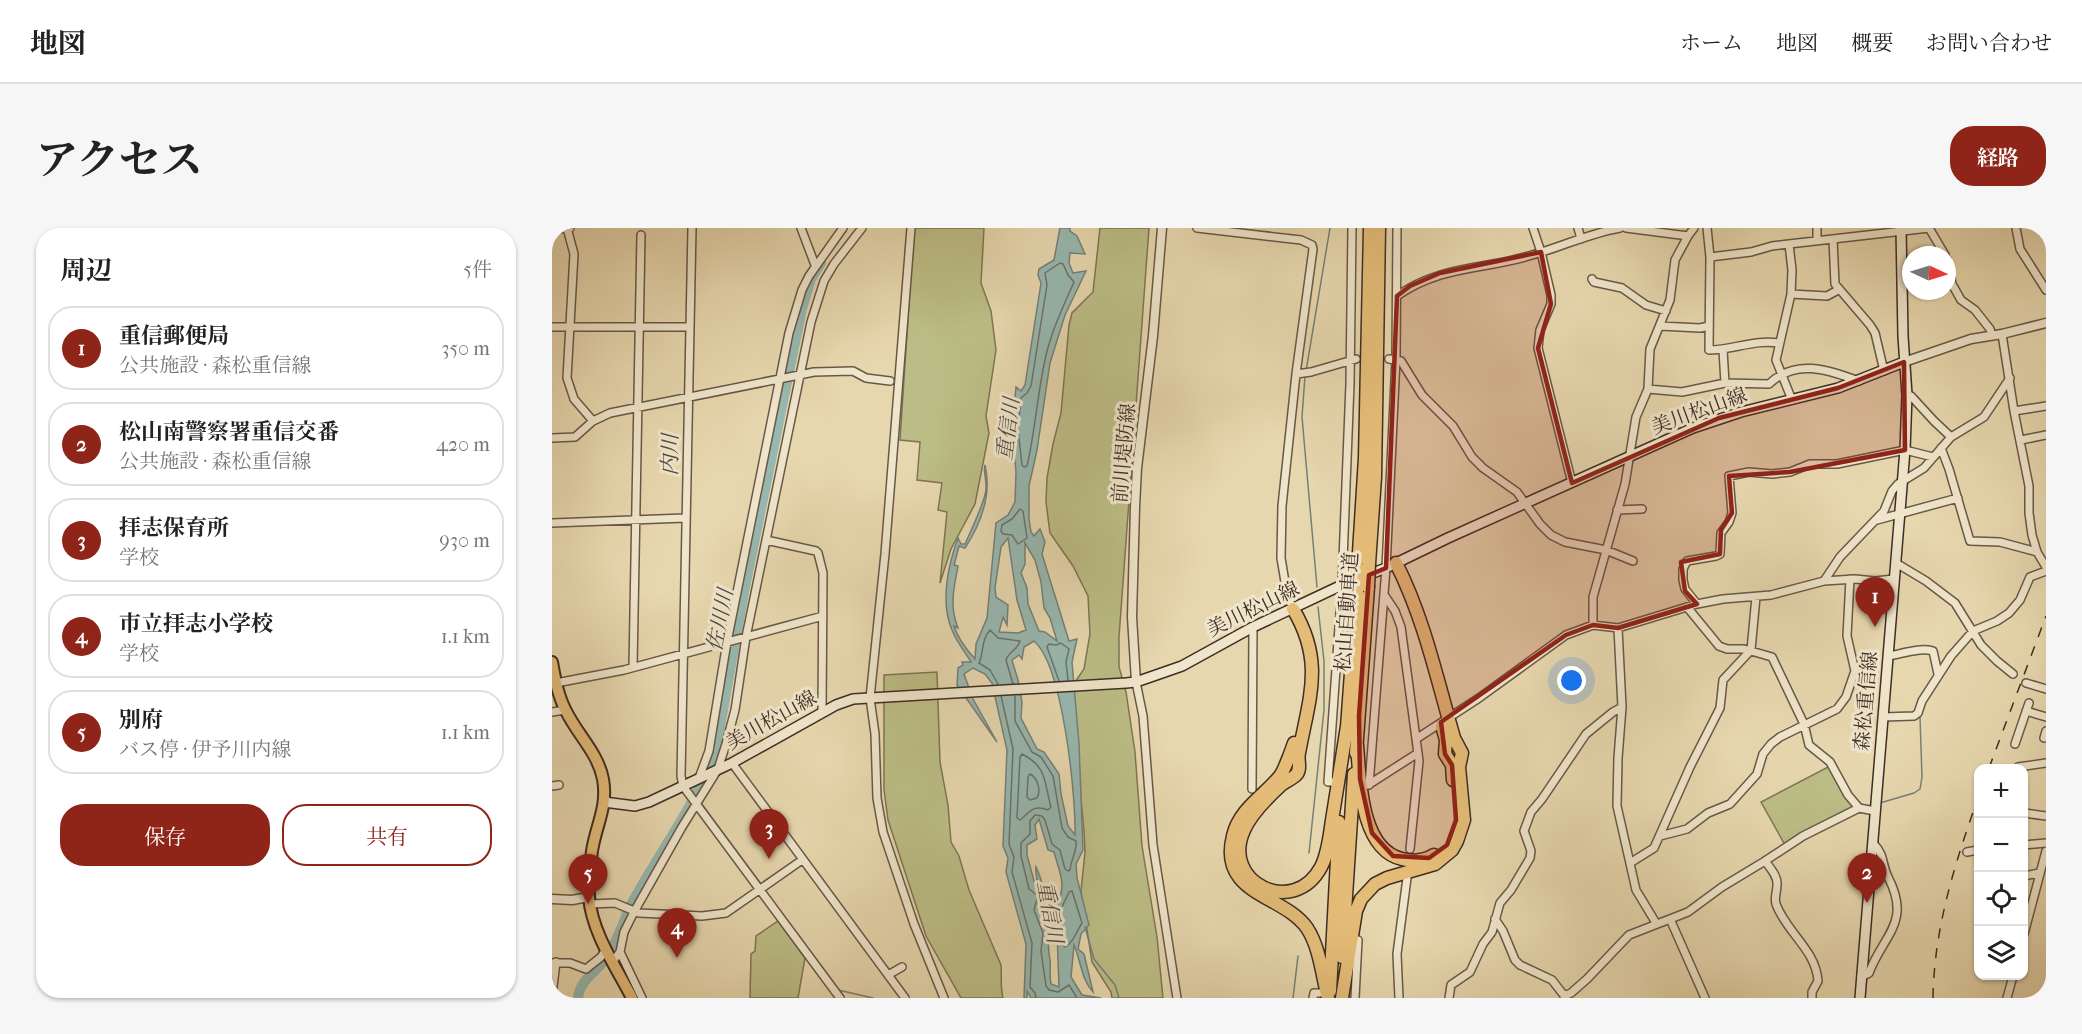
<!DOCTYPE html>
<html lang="ja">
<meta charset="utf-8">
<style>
:root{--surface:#fff;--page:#f6f6f6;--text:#222;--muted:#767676;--line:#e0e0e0;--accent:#8f2418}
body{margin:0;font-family:"IM FELL French Canon","Noto Serif JP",serif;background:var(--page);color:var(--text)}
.controls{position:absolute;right:18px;bottom:18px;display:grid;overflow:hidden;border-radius:12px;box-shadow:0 2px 4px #0004}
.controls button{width:54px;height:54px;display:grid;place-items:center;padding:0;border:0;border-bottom:2px solid var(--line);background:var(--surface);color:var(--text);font:30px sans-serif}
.compass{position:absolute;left:1350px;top:18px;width:54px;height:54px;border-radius:50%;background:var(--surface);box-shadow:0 2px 4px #0004;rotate:94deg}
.you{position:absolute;left:1020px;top:453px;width:21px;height:21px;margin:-15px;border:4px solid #fff;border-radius:50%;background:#1a73e8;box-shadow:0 0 0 9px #1a73e833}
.badge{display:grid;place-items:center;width:39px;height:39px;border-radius:50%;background:var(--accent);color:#fff;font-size:20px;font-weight:700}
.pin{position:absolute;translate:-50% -50px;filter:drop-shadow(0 2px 3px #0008)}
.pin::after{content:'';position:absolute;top:32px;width:21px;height:18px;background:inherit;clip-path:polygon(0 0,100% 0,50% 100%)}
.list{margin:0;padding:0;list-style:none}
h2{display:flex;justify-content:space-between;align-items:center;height:78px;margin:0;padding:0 24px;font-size:26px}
h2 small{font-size:20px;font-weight:400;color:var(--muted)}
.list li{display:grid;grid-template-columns:39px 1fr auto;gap:18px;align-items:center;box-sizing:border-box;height:84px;margin:0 12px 12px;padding:0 12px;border:2px solid var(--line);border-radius:24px}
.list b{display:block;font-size:22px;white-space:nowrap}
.list p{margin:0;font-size:20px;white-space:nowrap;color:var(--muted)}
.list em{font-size:20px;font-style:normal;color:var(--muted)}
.actions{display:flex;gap:12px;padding:18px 24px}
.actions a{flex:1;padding:14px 0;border:2px solid var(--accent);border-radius:24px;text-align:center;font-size:21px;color:var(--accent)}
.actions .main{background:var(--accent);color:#fff}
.icon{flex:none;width:33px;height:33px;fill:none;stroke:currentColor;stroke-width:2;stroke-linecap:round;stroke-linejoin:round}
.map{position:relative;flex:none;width:1494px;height:770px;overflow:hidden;border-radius:24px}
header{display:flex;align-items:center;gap:36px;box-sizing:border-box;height:84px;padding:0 30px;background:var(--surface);border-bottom:2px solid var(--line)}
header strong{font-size:28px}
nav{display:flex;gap:33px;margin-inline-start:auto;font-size:21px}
.intro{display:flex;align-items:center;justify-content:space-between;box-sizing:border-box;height:144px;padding:0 36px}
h1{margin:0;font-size:42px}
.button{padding:15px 27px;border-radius:24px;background:var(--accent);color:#fff;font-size:21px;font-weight:700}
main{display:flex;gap:36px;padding:0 36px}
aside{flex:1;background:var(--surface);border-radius:24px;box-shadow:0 2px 4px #0004}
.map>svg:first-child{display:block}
.green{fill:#bcbd86;stroke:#7e7556;stroke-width:1.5}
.water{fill:#97b8b0;stroke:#748079;stroke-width:1.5;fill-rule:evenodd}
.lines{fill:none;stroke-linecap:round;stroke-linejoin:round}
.shore{stroke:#6b726b;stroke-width:1.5}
.stream{stroke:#748079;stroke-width:1.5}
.river{stroke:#97b8b0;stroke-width:10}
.minor-casing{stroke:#695848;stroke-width:10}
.tertiary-casing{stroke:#695848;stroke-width:11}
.secondary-casing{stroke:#3f2d26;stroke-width:12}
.primary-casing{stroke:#3f2d26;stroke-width:14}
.motorway-casing{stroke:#3f2d26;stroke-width:15}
.minor{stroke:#efe5ca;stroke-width:7}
.tertiary{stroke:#efe5ca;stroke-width:8}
.secondary{stroke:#efe5ca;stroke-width:9}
.primary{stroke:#e4bc77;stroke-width:10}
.motorway{stroke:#e4bc77;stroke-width:12}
.rail{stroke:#3f2d26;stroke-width:1.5;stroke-dasharray:10 10;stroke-linecap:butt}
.motorway-bridge-casing{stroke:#3f2d26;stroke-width:15;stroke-linecap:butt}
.motorway-bridge{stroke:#e4bc77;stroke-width:12}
.marked{fill:#8f2418;fill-opacity:0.2;stroke:#8f2418;stroke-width:4.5;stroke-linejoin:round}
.labels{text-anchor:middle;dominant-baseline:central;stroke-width:6;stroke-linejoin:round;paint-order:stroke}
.street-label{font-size:20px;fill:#3f2d26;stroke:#efe5ca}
.water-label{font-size:21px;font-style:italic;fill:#514942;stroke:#efe5ca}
</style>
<header>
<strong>地図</strong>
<nav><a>ホーム</a><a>地図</a><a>概要</a><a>お問い合わせ</a></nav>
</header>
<div class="intro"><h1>アクセス</h1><a class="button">経路</a></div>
<main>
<aside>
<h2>周辺<small>5件</small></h2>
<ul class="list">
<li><span class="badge">1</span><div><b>重信郵便局</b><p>公共施設 · 森松重信線</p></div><em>350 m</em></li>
<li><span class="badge">2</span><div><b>松山南警察署重信交番</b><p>公共施設 · 森松重信線</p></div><em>420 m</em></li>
<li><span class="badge">3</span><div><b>拝志保育所</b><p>学校</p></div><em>930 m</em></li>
<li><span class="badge">4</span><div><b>市立拝志小学校</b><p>学校</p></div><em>1.1 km</em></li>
<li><span class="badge">5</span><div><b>別府</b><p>バス停 · 伊予川内線</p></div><em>1.1 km</em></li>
</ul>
<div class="actions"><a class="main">保存</a><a>共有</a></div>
</aside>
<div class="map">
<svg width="1494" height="770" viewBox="0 0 1494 770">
<rect width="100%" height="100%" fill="#e7d7ae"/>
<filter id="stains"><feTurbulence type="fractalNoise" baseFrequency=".00333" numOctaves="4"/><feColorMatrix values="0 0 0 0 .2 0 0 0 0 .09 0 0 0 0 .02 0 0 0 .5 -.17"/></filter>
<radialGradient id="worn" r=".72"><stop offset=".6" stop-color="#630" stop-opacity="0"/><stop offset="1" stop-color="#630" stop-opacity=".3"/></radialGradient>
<path class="green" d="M362 0H432L429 55 439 83 444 122 434 188 437 205 423 276 399 321 388 355 395 284 386 282 390 255 365 252 368 214 348 212Z
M548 0H597L567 409V439L574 464 583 524 590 618 605 709 611 770H560L559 764 540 734 529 663 533 624 532 603 527 550 514 467 532 441 538 406 536 368 521 338 498 305 494 274 495 250 501 216 509 185 517 97 520 85 541 64Z
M385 444 388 534 396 577 399 614 407 628 417 662 449 737C450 749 448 759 451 770H409L374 708 336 592 332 562V447Z
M1278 538 1302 581 1233 617 1209 574Z
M226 693 253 730 246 770H198L199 726 203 723 204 708Z"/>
<path class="water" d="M508 0H518V3L525 8 533 26 518 25 517 35 521 45 534 43 513 87 498 135 485 222 477 258V291L479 304 482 308 488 301 493 314 490 326 517 413 525 411 520 434 527 516 531 622 524 636 525 650 537 697 529 706 526 721 532 726 541 764C529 751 529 733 522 717L519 749 530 767 549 770H479L475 763V770H472L474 716 454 644 456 630 451 618 455 522 440 455 433 446 421 440 412 446 421 471 445 514 405 457 406 440 411 437 410 434H419C413 424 404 413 400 402 388 375 396 337 406 310L409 316H413C418 305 434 271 434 261 435 252 431 245 433 237 440 266 429 296 413 320L407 318 402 337 406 338C402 360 397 378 406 400L402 398C406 411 414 421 423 431L424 416 435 390 444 295 456 287 463 274 464 244 460 202 464 159 469 163 473 157 489 55 486 47 487 41 502 32ZM456 310 465 372 474 402 466 405 447 404 451 389 455 397 456 377 444 369 443 360 449 319ZM473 315 483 332 489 354 492 380 498 390 505 413 493 404 487 403 476 376 475 360 469 345 473 336ZM482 413C511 437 524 569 523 607L516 598 509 566 507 546 492 524 485 521 469 490 470 474 466 452 460 432 467 427 470 431 472 419ZM487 591 496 622 502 624C507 643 516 659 504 676L507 759 499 756C497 748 499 740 498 732 496 720 495 711 501 699L495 701 492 685 488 681C494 666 491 654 484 639 483 648 487 655 485 664L475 627V617L485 611 483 597Z"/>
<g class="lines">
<path class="shore" d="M508 35 511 36 516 47 522 54C510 81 497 108 492 137 485 170 483 204 475 238L472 239 470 237 466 202 469 170 475 165 479 158 495 57 493 45Z
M468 281 471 283 475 310 466 316 460 307 451 306 449 303 450 297 460 291Z
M507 453 495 419 497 416 504 417 509 415 517 421 514 434 516 452
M446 456 438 442 427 435C432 424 429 412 438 402L446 410 468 413C466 422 457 423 454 432L461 456
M449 468 461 521 457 616 462 629 460 644 480 715 478 759 483 765 484 770
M463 468V493L480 524 489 529 501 548 510 600 516 609 524 613C525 624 519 631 518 642L516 643 513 641 508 622 500 616 493 592 490 588 483 587 478 593V606L469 615V628L477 661 486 668 482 682 491 705 489 723 494 758 497 762 506 764 517 757 525 770
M470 526C496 539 492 555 499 579L496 582C481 576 478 584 468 592L465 590 468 529Z
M478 546C486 550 489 563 485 570L478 572 475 569 476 549Z
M520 663 530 695C524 704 522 714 513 719L510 717V679L517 664Z"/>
<path class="stream" d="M754 143 778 0
M753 148 750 189 765 359
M1476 362 1480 352
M149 575 209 656
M1328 575 1362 565 1368 561 1370 549 1368 489
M757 625 772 482V433L766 379
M213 663 280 753
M533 699 542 731 563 757 567 770
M60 717 63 721
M73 744 81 759
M286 762 321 770
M741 770 746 728"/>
<path class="river" d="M26 770C28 752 42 746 52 733 64 717 71 694 80 675 108 622 147 574 165 516L192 364 250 81 259 51 269 35"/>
<defs>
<path id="minor" d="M15 0 22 26 15 150 22 171 41 193
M140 0 129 548 131 558 288 770
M249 0 263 37
M359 0 333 326 318 470 323 506 325 570 331 604 362 696 392 770
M645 0 749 12 760 17 761 21 744 146 730 278 729 330 735 366 741 381
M981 0 989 24 999 67V76L988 102 986 120 1020 255
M1026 0 1029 11
M1074 0 1136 8
M1155 0 1158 29 1157 122C1181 122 1203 111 1227 115
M1265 0V12
M1464 0 1468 21 1494 62
M0 1 18 0
M1281 11 1283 56 1318 97 1323 105 1332 143
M1158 29 1199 24 1220 18 1237 16
M1395 32 1400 56 1409 72 1423 82 1438 101 1440 107
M1040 51 1042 54 1070 60 1094 77 1114 83
M1239 66 1275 68 1286 62
M845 68C889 37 932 42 980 27 1009 19 1038 5 1068 0
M1108 98 1148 100 1157 98
M0 99H138
M1450 106 1462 183 1477 258V285L1480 307 1485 324 1494 339
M1171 122 1173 155
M837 131 849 133 870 167 901 198 920 229 931 240 965 264 988 296 999 307 1013 314 1054 322 1081 333
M744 146 759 144 804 131
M1096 161 1130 164 1173 155 1217 156C1244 130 1276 142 1307 153
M1355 167 1359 168 1382 193 1399 209
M1240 172 1224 132 1239 66 1240 42 1237 16 1377 0 1393 27
M1462 183 1494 178
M0 210 23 209 41 193 58 185 262 144 301 143 314 150 338 153
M1469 212 1494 207
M1389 220 1397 241 1418 313 1448 314 1485 324
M1065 282 1090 281
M1325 292 1406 270
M0 295 133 290
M214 312 264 323 266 325 271 345 270 484
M1344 335 1374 353 1403 375 1429 417 1445 433 1461 446
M1272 353 1303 351 1323 353 1342 351
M833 368 843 383 849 399 867 533 858 621
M1145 376 1133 361 1131 352V341L1135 333 1164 328 1168 326 1169 305 1177 294 1180 285 1177 248 1197 244 1220 246 1238 244 1258 236H1285L1353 222 1381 229
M1135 379 1167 418 1175 421H1192L1220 429 1252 496 1257 517 1278 534 1296 567 1307 580 1323 583
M1041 397V369L1073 256 1084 189 1096 161 1098 121 1118 72 1123 32 1136 8 1142 0
M1066 400 1070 479 1066 530 1065 578 1084 662 1104 695
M1336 428C1350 426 1367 419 1381 423L1386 446
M81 439 89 7
M584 454 591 488 601 617 625 770
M4 455 72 442 271 388
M1474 455 1494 461
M1474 483 1494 489
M0 484 13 482
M1331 489 1362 488 1366 485 1370 473 1399 428 1421 403 1445 393 1457 385 1468 372 1478 349 1494 343
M1492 510 1494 503
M864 511 927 470 1014 407 1041 397 1066 400 1145 376 1171 371 1219 367 1272 353 1288 329 1332 283 1340 263 1346 256 1372 240 1399 209 1432 189 1458 150
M1463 516 1477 475
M180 535 353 770
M1466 539 1494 535
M147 550 157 523 175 414 237 105 250 62 257 48 291 0
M783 554H776L790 357 798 156 800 0
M816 557 866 525
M817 557 834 340 844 131 845 0
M0 558 7 557
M700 561 701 399
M1472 585 1494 588
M1108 608 1135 601 1156 585 1178 576 1205 546 1211 526 1219 516 1228 509 1285 481 1294 469 1303 443 1295 408 1298 351
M1472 617 1494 615
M1415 624 1426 622
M1213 633 1251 608 1307 580
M1078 635 1102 620 1138 539 1168 480 1171 452 1199 422 1204 369
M1472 648 1487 645
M38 676 63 675 87 685 150 688 174 685 250 632
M943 691 951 703 963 732 968 737 1000 752 1014 770
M1118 691 1153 770
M1472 706 1494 623
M68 724 90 770
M61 733 68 724 72 704 82 684 130 599 166 541 174 516 183 482 194 409 259 94 272 53 282 36 310 0
M0 735H18L34 741 49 729 54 721
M336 747 350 739
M1309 749 1317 745C1331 707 1360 695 1336 649 1329 635 1334 629 1321 615
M0 767 4 734
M1012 768 1019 765 1035 751 1077 707 1136 684 1170 659 1213 633C1218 640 1226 648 1225 657 1225 664 1222 669 1224 676 1234 704 1264 722 1266 753L1260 764V770
M761 770 762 765H768
M803 770 806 712
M847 770 845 726 855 650
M897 770 899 757 918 744 931 716 940 704 948 675 959 662 978 630 979 623 972 603 979 584 990 571 1034 506 1061 484 1070 479
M1455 770 1461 748"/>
<path id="tertiary" d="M1352 134 1419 111 1450 106 1494 95
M584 454 580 389 583 279 585 240 601 108 610 0
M0 671 20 672 37 669"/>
<path id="secondary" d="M52 574 83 578 97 574 180 535 284 477 301 471 574 455 584 454 630 438 701 399 790 357 834 340 896 310 1141 200 1189 184 1286 160 1352 134
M1308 770 1353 222 1355 167 1351 108 1349 0"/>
<path id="primary" d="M0 434C3 451 6 468 14 483 25 506 46 525 51 551 56 579 44 597 40 623 38 638 36 654 37 669 40 705 64 739 80 770"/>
<path id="motorway" d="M817 336 823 249 827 0
M806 340 813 230 818 0
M741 381C773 434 757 470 747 525 745 532 750 541 744 547 740 551 734 553 729 557 716 569 699 586 692 602 668 655 742 690 769 639 777 624 778 603 781 586 786 555 791 523 796 492
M890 498 894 512 893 526 900 537 901 552
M795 499 805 364
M742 515C740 521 732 543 728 548 712 568 687 581 681 608 666 667 731 666 755 700 768 720 770 747 776 770
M805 517C808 552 808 621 850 631 861 634 872 633 882 627
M804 525 816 359
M790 729 802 546
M778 763 787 594
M790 770 804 683 809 671 823 656 835 650 883 636 900 622 905 613 912 592 907 539 910 525 902 510C885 451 872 390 844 335"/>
</defs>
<use href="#minor" class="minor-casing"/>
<use href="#tertiary" class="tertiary-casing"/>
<use href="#secondary" class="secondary-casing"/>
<use href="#primary" class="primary-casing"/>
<use href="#motorway" class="motorway-casing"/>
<use href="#minor" class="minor"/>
<use href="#tertiary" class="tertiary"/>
<use href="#secondary" class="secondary"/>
<use href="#primary" class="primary"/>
<use href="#motorway" class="motorway"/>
<path class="rail" d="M1437 540 1494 388
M1381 770C1382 700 1403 635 1426 570"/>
<defs>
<path id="motorway-bridge" d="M816 359 817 336
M805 364 806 340"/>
</defs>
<use href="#motorway-bridge" class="motorway-bridge-casing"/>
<use href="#motorway-bridge" class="motorway-bridge"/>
</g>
<path class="marked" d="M989 24 999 76 986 120 1020 255 1167 190 1286 160 1352 134 1353 222 1238 244 1177 248 1180 285 1169 302 1168 326 1129 334 1133 363 1145 376 1066 400 1041 397 1014 407 889 494 893 526 900 537 904 592 895 617 877 630 841 628 820 605 808 551 807 488 817 347 834 340 845 68 858 58 888 45Z"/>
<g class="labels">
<g class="street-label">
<text transform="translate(1147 183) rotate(-20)">美川松山線</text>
<text transform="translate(572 225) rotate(-85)">前川堤防線</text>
<text transform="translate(701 381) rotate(-26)">美川松山線</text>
<text transform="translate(795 384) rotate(-86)">松山自動車道</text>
<text transform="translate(1314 473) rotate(-85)">森松重信線</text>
<text transform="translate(219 492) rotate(-29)">美川松山線</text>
</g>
<g class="water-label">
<text transform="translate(456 201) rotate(-83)">重信川</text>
<text transform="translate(118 227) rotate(-89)">内川</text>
<text transform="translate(168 392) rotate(-79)">佐川川</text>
<text transform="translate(498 684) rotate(80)">重信川</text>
</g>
</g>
<rect width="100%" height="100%" filter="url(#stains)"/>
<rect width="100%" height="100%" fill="url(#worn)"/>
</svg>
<div class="controls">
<button>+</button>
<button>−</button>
<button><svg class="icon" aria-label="locate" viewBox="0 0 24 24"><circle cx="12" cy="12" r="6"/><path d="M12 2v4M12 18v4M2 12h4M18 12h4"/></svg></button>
<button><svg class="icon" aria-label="layers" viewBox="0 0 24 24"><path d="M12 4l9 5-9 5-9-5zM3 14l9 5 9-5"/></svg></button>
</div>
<svg class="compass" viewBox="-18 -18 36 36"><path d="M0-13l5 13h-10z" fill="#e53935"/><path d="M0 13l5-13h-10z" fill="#767676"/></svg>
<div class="you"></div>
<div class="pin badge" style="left:1323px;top:399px">1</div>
<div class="pin badge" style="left:1315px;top:675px">2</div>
<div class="pin badge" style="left:217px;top:631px">3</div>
<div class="pin badge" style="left:125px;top:730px">4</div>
<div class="pin badge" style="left:36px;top:676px">5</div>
</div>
</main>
